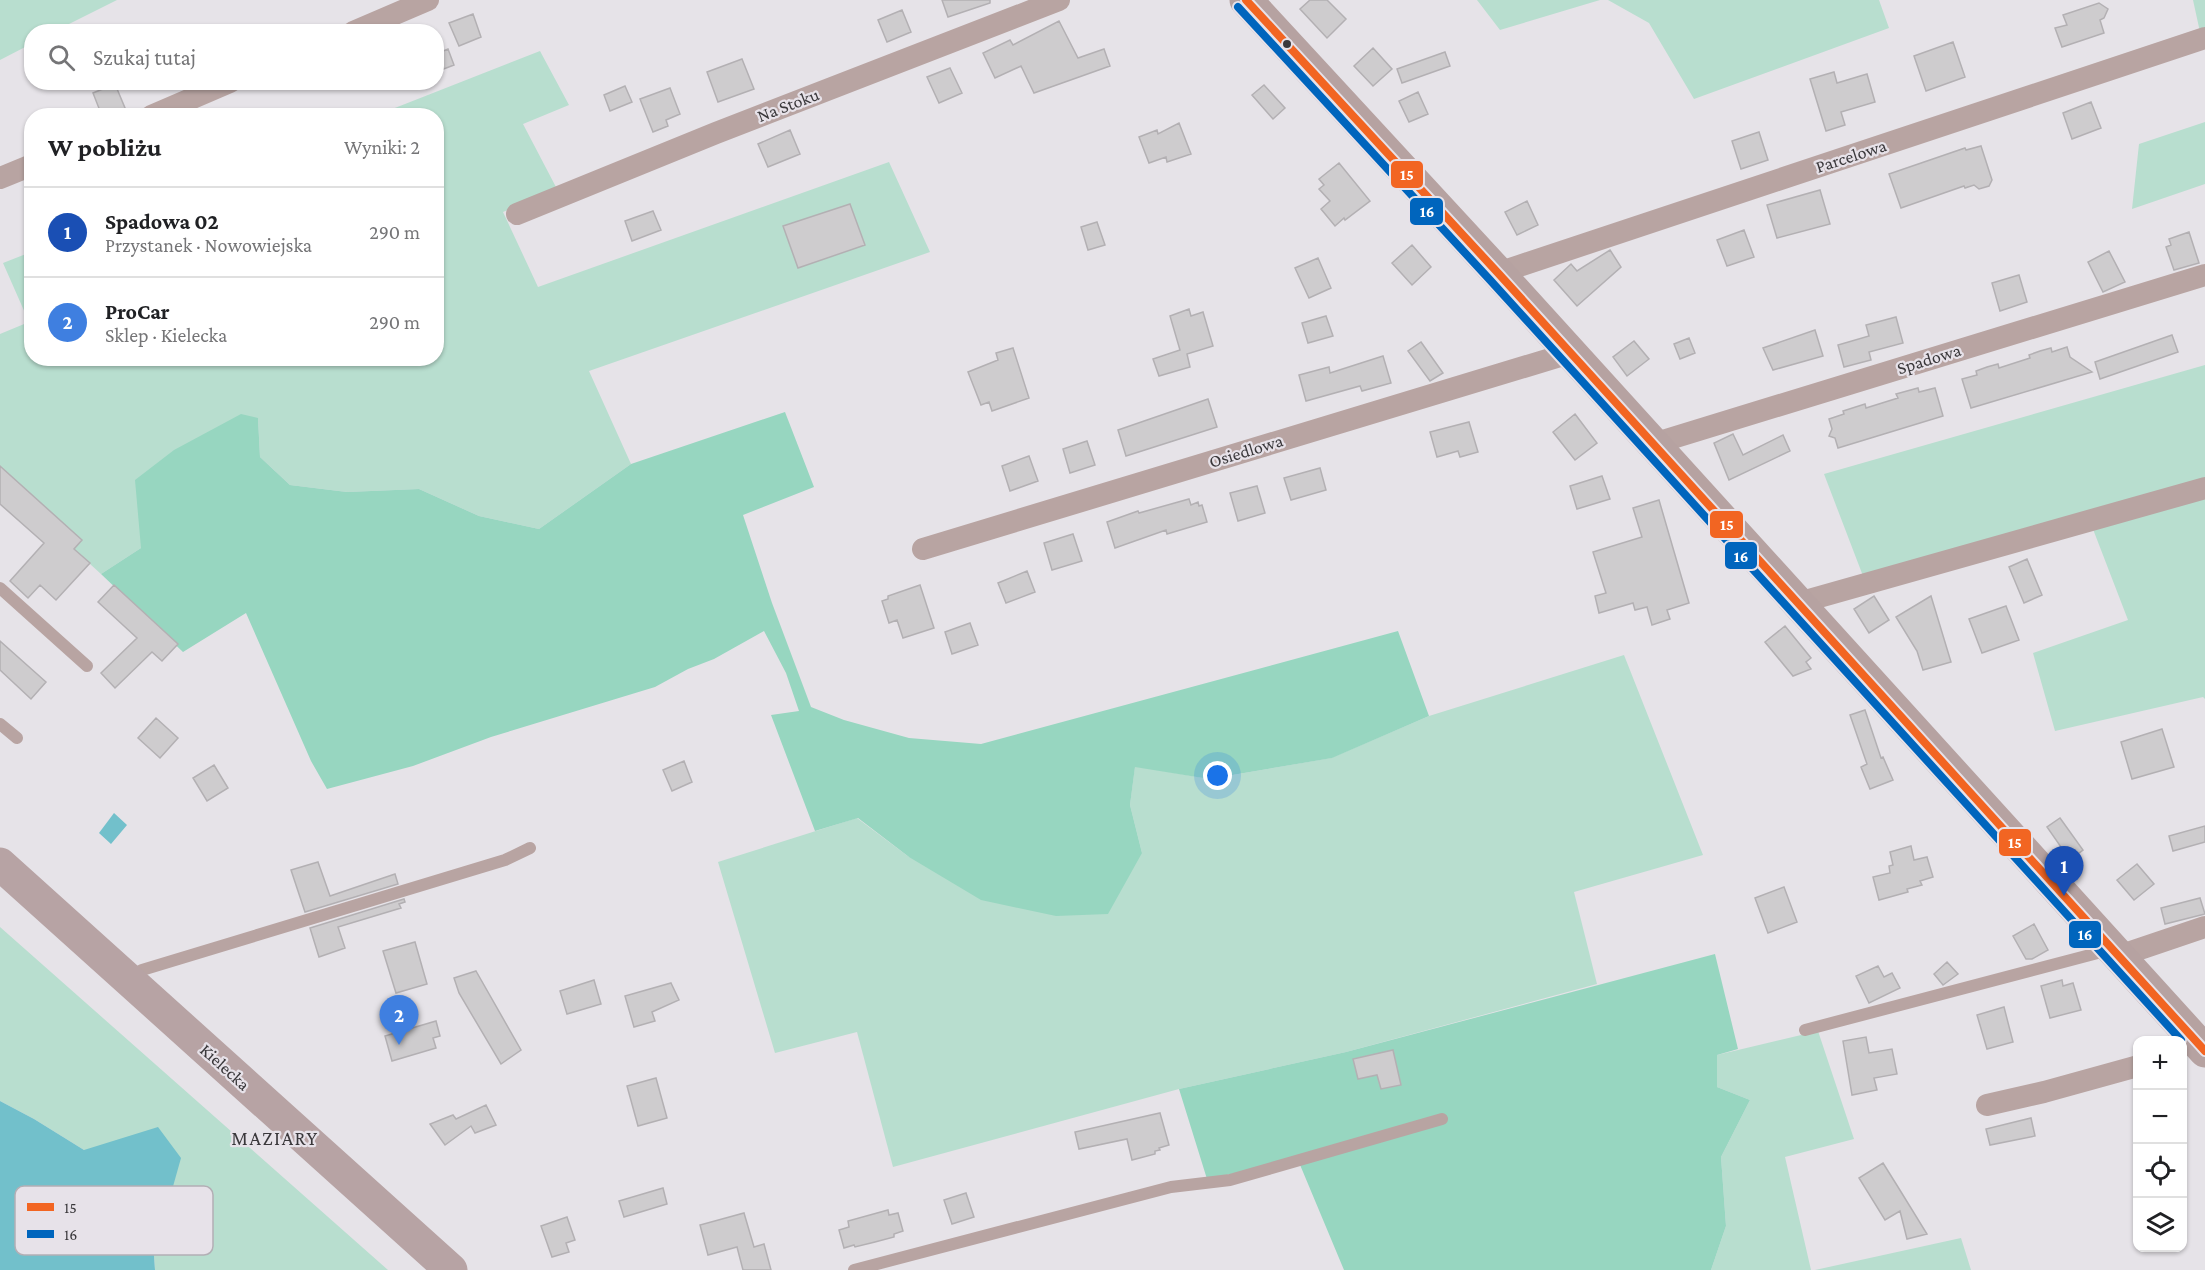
<!DOCTYPE html>
<html lang="pl">
<meta charset="utf-8">
<style>
:root{--surface:#fff;--page:#f2f2f2;--text:#202124;--muted:#757577;--line:#e0e0e0;--accent:#767478}
body{margin:0;font-family:"Crimson Pro",serif;background:var(--page);color:var(--text)}
.controls{position:absolute;right:18px;bottom:18px;display:grid;overflow:hidden;border-radius:12px;box-shadow:0 2px 4px #0004}
.controls button{width:54px;height:54px;display:grid;place-items:center;padding:0;border:0;border-bottom:2px solid var(--line);background:var(--surface);color:var(--text);font:30px sans-serif}
.you{position:absolute;left:1218px;top:776px;width:21px;height:21px;margin:-15px;border:4px solid #fff;border-radius:50%;background:#1a73e8;box-shadow:0 0 0 9px #1a73e833}
.badge{display:grid;place-items:center;width:39px;height:39px;border-radius:50%;background:var(--accent);color:#fff;font-size:20px;font-weight:700}
.pin{position:absolute;translate:-50% -50px;filter:drop-shadow(0 2px 3px #0008)}
.pin::after{content:'';position:absolute;top:32px;width:21px;height:18px;background:inherit;clip-path:polygon(0 0,100% 0,50% 100%)}
.list{margin:0;padding:0;list-style:none}
h2{display:flex;justify-content:space-between;align-items:center;height:78px;margin:0;padding:0 24px;font-size:26px}
h2 small{font-size:20px;font-weight:400;color:var(--muted)}
.list li{display:grid;grid-template-columns:39px 1fr auto;gap:18px;align-items:center;box-sizing:border-box;height:90px;padding:0 24px;border-top:2px solid var(--line)}
.list b{display:block;font-size:22px;white-space:nowrap}
.list p{margin:0;font-size:20px;white-space:nowrap;color:var(--muted)}
.list em{font-size:20px;font-style:normal;color:var(--muted)}
.icon{flex:none;width:33px;height:33px;fill:none;stroke:currentColor;stroke-width:2;stroke-linecap:round;stroke-linejoin:round}
.map{position:relative;flex:none;width:2205px;height:1270px;overflow:hidden}
.search{position:absolute;background:var(--surface);box-shadow:0 2px 4px #0004;left:24px;top:24px;width:420px;height:66px;display:flex;align-items:center;gap:15px;box-sizing:border-box;padding:0 21px;border-radius:24px;color:var(--muted);font-size:22px}
.panel{position:absolute;background:var(--surface);box-shadow:0 2px 4px #0004;left:24px;top:108px;width:420px;height:258px;border-radius:24px}
.map>svg:first-child{display:block}
.green{fill:#b8decf}
.forest{fill:#97d6c0}
.water{fill:#72c0cb}
.building{fill:#ceccce;stroke:#b3b0b3;stroke-width:1.5}
.lines{fill:none;stroke-linecap:round;stroke-linejoin:round}
.lane{stroke:#b8a4a2;stroke-width:12}
.street{stroke:#b8a4a2;stroke-width:22}
.secondary{stroke:#b6a2a1;stroke-width:33}
.primary{stroke:#b7a3a4;stroke-width:33}
.bus-1-casing{stroke:#e7e2e9;stroke-width:12}
.bus-2-casing{stroke:#e7e2e9;stroke-width:12}
.bus-1{stroke:#f26522;stroke-width:8}
.bus-2{stroke:#0065bd;stroke-width:8}
.bus-dot{fill:#3a383b;stroke:#e7e2e9;stroke-width:2}
.labels{text-anchor:middle;dominant-baseline:central;stroke-width:4.5;stroke-linejoin:round;paint-order:stroke}
.street-label{font-size:18px;fill:#3a383b;stroke:#e7e2e9}
.neighbourhood-label{font-size:20px;letter-spacing:1.5px;fill:#3a383b;stroke:#e7e2e9}
.key{fill:#e7e2e9;stroke:#b3afb5;stroke-width:1.5}
.key-label{font-size:16px;fill:#3a383b}
.line-badge{stroke:#e7e2e9;stroke-width:2}
.badge-label{font-size:16px;text-anchor:middle;font-weight:bold;fill:#fff}
</style>
<div class="map">
<svg width="2205" height="1270" viewBox="0 0 2205 1270">
<rect width="100%" height="100%" fill="#e6e3e8"/>
<path class="green" d="M0 0H117L55 31 32 32 31 44 0 60Z
M1477 0H1600L1500 30Z
M1608 0H1879L1889 28 1694 99 1649 23Z
M2193 0H2205V31L2200 32Z
M540 51 569 105 523 124 557 189 503 212 538 287 889 162 930 252 589 371 631 464 539 529 479 516 419 489 347 492 290 485 260 457 258 418 141 548 101 574 0 482V334L29 322 3 263 31 252 32 358H436V116L377 115Z
M2205 122V184L2132 209 2139 144Z
M2205 365V699L2203 697 2055 731 2033 653 2128 620 2086 511 1863 576 1824 474Z
M1624 655 1703 855 1574 892 1597 984 1346 1052 1179 1089 893 1167 857 1032 775 1053 718 862 857 818 909 857 1142 853 1130 805 1135 766 1209 779 1331 758 1429 716Z
M0 927 388 1270H155L152 1229 172 1190 84 1150 34 1119 0 1101Z
M1818 1031 1854 1139 1785 1157 1811 1270H1711L1726 1226 1721 1157 1750 1100 1717 1087V1055Z
M1961 1238 1971 1270H1815Z"/>
<path class="forest" d="M785 412 814 487 743 515 772 603 811 707 844 720 909 738 981 744 1398 631 1429 716 1332 758 1209 779 1135 767 1130 805 1142 853 1108 914 1056 916 981 900 909 857 858 818 815 831 771 715 799 711 786 673 764 631 714 659 688 669 655 687 491 737 413 766 327 789 311 761 246 613 183 652 101 574 141 548 135 480 174 450 241 414 258 418 260 457 290 485 347 492 419 489 479 516 539 529 631 464Z
M1715 954 1738 1049 1717 1055V1087L1750 1100 1721 1157 1726 1226 1711 1270H1344L1298 1160 1207 1179 1179 1089 1346 1052Z"/>
<path class="water" d="M114 813 127 825 111 844 99 833Z
M0 1101 34 1119 84 1150 158 1127 181 1158 172 1190 152 1229 155 1270H0Z"/>
<path class="building" d="M942 0H990V3L948 17Z
M1310 0H1327L1346 19 1327 38 1300 9Z
M2099 3 2108 9 2104 18 2100 20 2104 33 2062 47 2055 28 2067 25 2063 15Z
M902 10 911 32 887 42 878 20Z
M473 14 481 37 459 46 449 23Z
M1059 21 1078 58 1104 49 1110 66 1034 93 1021 66 995 78 983 53 1010 40 1013 45Z
M1953 42 1965 77 1926 91 1914 56Z
M1373 48 1392 69 1373 86 1354 66Z
M448 49 454 65 436 72V54Z
M1445 52 1450 66 1402 83 1397 69Z
M742 59 754 89 718 102 707 72Z
M950 68 962 93 939 103 927 77Z
M1834 72 1837 83 1867 74 1875 102 1841 112 1845 125 1826 131 1810 79Z
M115 84 125 108 108 116H102L93 93Z
M1264 85 1285 108 1273 119 1252 95Z
M625 86 632 102 610 111 604 95Z
M670 88 680 114 666 120 668 126 653 132 640 99Z
M1418 92 1428 114 1409 122 1399 101Z
M2091 102 2101 128 2072 139 2063 113Z
M1179 123 1191 154 1167 162 1166 157 1149 163 1139 137 1157 130 1158 134Z
M790 130 800 154 768 167 758 144Z
M1759 132 1768 160 1741 169 1732 141Z
M1981 146 1992 180 1989 186 1979 189 1974 185 1965 188 1964 186 1901 208 1889 174 1965 148 1966 150Z
M1339 163 1370 201 1345 220 1344 218 1335 226 1321 209 1330 201 1319 189 1324 185 1319 179Z
M1820 190 1830 224 1777 238 1767 205Z
M1527 201 1538 225 1517 235 1505 212Z
M850 204 865 245 798 268 783 226Z
M653 211 661 230 632 241 625 221Z
M1097 222 1105 245 1088 250 1081 227Z
M1744 230 1754 257 1727 266 1717 240Z
M2189 232 2199 263 2174 270 2166 247 2171 245 2169 239Z
M1412 245 1431 267 1412 285 1392 263Z
M1610 250 1621 267 1577 306 1554 280 1571 264 1577 271Z
M2109 251 2125 282 2103 292 2088 262Z
M1318 258 1331 288 1309 298 1295 268Z
M2019 275 2027 302 2000 311 1992 283Z
M1189 309 1191 316 1203 312 1213 346 1187 354 1190 367 1159 376 1153 359 1180 350 1170 316Z
M1326 316 1333 336 1308 343 1302 323Z
M1896 317 1903 343 1869 352 1871 360 1844 367 1838 345 1869 336 1866 325Z
M1815 330 1823 356 1773 370 1763 348Z
M2172 335 2178 352 2100 379 2095 362Z
M1689 338 1695 353 1680 359 1674 344Z
M1634 341 1649 359 1627 376 1613 357Z
M1421 342 1443 373 1430 381 1408 351Z
M2067 347 2070 357 2092 372 1971 408 1962 379 1977 375 1976 371 1987 367 1998 364 1999 368 2030 358 2029 355 2040 351 2051 348 2052 352Z
M1013 348 1029 398 992 411 989 402 981 405 968 372 998 360 996 353Z
M1383 356 1391 383 1362 391 1360 386 1306 401 1299 375 1329 367 1330 373Z
M1918 388 1919 392 1935 388 1943 416 1838 448 1835 438 1829 436 1832 429 1829 419 1844 414 1843 411 1865 404 1866 408 1898 398 1896 394Z
M1208 399 1217 427 1126 456 1118 430Z
M1575 414 1597 443 1575 460 1553 432Z
M1469 422 1478 452 1460 457 1458 451 1437 457 1430 432Z
M1733 434 1743 455 1783 435 1790 451 1729 480 1714 443Z
M1087 441 1095 465 1070 473 1063 449Z
M1029 456 1038 481 1010 491 1002 466Z
M0 466 82 540 74 549 90 563 56 600 40 585 28 598 10 581 44 543 0 504Z
M1320 468 1326 490 1291 500 1284 478Z
M1602 476 1610 499 1577 509 1570 486Z
M1257 486 1265 513 1238 521 1230 493Z
M1189 499 1191 505 1198 502 1199 506 1202 505 1207 522 1167 534 1166 530 1115 548 1107 522 1138 511 1139 513Z
M1659 500 1689 603 1667 610 1670 619 1652 625 1647 607 1635 610 1633 603 1599 613 1595 596 1606 593 1593 552 1642 537 1633 508Z
M1073 534 1082 561 1052 570 1044 543Z
M2027 559 2042 595 2024 603 2009 567Z
M1027 571 1035 592 1006 603 998 583Z
M114 585 178 644 162 661 152 652 115 688 101 673 137 638 98 602Z
M920 585 934 628 903 638 897 620 889 623 882 601 888 599V596Z
M1874 596 1889 620 1869 633 1854 609Z
M1931 596 1951 662 1923 670 1917 651 1896 617Z
M2006 606 2019 640 1982 653 1969 619Z
M970 623 978 645 952 654 945 632Z
M1785 626 1811 658 1806 662 1811 669 1793 676 1765 642Z
M0 641 46 682 31 699 0 670Z
M1865 710 1881 758 1883 757 1893 780 1870 789 1861 767 1867 764 1850 715Z
M156 718 178 738 160 758 138 738Z
M2162 729 2174 767 2132 779 2121 742Z
M684 761 692 782 672 791 663 770Z
M214 765 228 788 207 801 193 778Z
M2060 818 2083 850 2070 860 2047 827Z
M2205 826V842L2173 851 2169 836Z
M1911 846 1914 860 1927 857 1933 877 1920 881 1922 885 1907 889 1908 892 1879 900 1873 877 1890 873 1889 866 1893 865 1890 852Z
M318 862 330 896 395 874 398 884 305 912 291 870Z
M2137 864 2154 884 2134 900 2117 880Z
M1784 887 1797 922 1768 933 1755 898Z
M2200 898 2205 914 2165 924 2161 908Z
M404 899 405 902 399 904 401 908 338 927 345 948 319 957 310 928Z
M2034 924 2048 950 2032 959H2026L2013 936Z
M415 942 427 984 396 993 383 951Z
M1947 962 1958 974 1943 985 1934 974Z
M1878 966 1884 977 1892 973 1900 988 1869 1003 1856 976Z
M476 971 521 1050 501 1064 459 993 454 978Z
M594 980 601 1004 567 1014 560 991Z
M2062 980 2063 986 2073 983 2081 1010 2050 1018 2041 986Z
M671 983 679 1000 652 1012 655 1021 634 1027 625 996Z
M2004 1007 2013 1042 1987 1049 1977 1015Z
M436 1021 440 1036 433 1038 436 1048 392 1061 385 1036Z
M1866 1037 1869 1053 1892 1049 1897 1074 1874 1078 1877 1090 1852 1095 1843 1041Z
M1393 1050 1401 1085 1381 1089 1377 1075 1358 1079 1353 1059Z
M656 1078 667 1118 638 1126 627 1086Z
M486 1105 496 1125 475 1133 471 1126 445 1145 430 1124 453 1115 456 1119Z
M1160 1113 1169 1145 1159 1148 1160 1150 1155 1151V1154L1132 1160 1127 1139 1079 1149 1075 1132Z
M2031 1118 2035 1136 1990 1145 1986 1129Z
M1883 1163 1898 1187 1927 1234 1907 1239 1900 1211 1885 1220 1859 1178Z
M663 1188 667 1204 624 1217 619 1201Z
M966 1193 974 1217 952 1224 944 1200Z
M888 1210 889 1215 898 1213 903 1231 894 1234V1237L875 1242 855 1247 854 1245 844 1248 839 1230 849 1227 848 1221Z
M744 1213 754 1247 764 1244 771 1270H743L737 1247 708 1255 700 1225Z
M567 1217 575 1240 566 1243 569 1252 552 1257 541 1226Z"/>
<g class="lines">
<path class="lane" d="M0 588 87 666
M0 724 17 738
M128 978 142 970 505 860 530 848
M1805 1030 2109 950
M854 1270 1171 1187 1230 1180 1442 1119"/>
<path class="street" d="M353 32 428 0
M151 116 230 82
M0 178 32 165
M517 214 716 133 1059 0
M1498 273 2205 38
M1653 444 2205 275
M923 549 1570 353
M1798 603 2205 488
M2119 956 2205 927
M1987 1105 2044 1092 2138 1066"/>
<path class="secondary" d="M1246 0 1498 273 2205 1051"/>
<path class="primary" d="M0 864 451 1270"/>
<defs>
<path id="bus-1" d="M1246 0 1498 273 2205 1051"/>
<path id="bus-2" d="M1238 7 1490 280 2181 1040"/>
</defs>
<use href="#bus-1" class="bus-1-casing"/>
<use href="#bus-2" class="bus-2-casing"/>
<use href="#bus-1" class="bus-1"/>
<use href="#bus-2" class="bus-2"/>
</g>
<circle class="bus-dot" cx="1287" cy="44" r="5"/>
<g class="labels">
<g class="street-label">
<text transform="translate(788 105) rotate(-21)">Na Stoku</text>
<text transform="translate(1851 156) rotate(-18)">Parcelowa</text>
<text transform="translate(1929 359) rotate(-17)">Spadowa</text>
<text transform="translate(1246 451) rotate(-17)">Osiedlowa</text>
<text transform="translate(225 1067) rotate(42)">Kielecka</text>
</g>
<g class="neighbourhood-label">
<text x="275" y="1138">MAZIARY</text>
</g>
</g>
<rect x="15" y="1186" width="198" height="69" rx="9" class="key"/>
<rect x="27" y="1203" width="27" height="8" fill="#f26522"/>
<rect x="27" y="1230" width="27" height="8" fill="#0065bd"/>
<g class="key-label">
<text x="64" y="1213">15</text>
<text x="64" y="1240">16</text>
</g>
<g class="line-badge">
<rect x="1390" y="160" width="34" height="29" rx="6" fill="#f26522"/>
<rect x="1409" y="197" width="35" height="29" rx="6" fill="#0065bd"/>
<rect x="1709" y="510" width="35" height="29" rx="6" fill="#f26522"/>
<rect x="1724" y="541" width="34" height="29" rx="6" fill="#0065bd"/>
<rect x="1998" y="828" width="34" height="29" rx="6" fill="#f26522"/>
<rect x="2068" y="920" width="34" height="29" rx="6" fill="#0065bd"/>
</g>
<g class="badge-label">
<text x="1407" y="180">15</text>
<text x="1427" y="217">16</text>
<text x="1727" y="530">15</text>
<text x="1741" y="562">16</text>
<text x="2015" y="848">15</text>
<text x="2085" y="940">16</text>
</g>
</svg>
<div class="controls">
<button>+</button>
<button>−</button>
<button><svg class="icon" aria-label="locate" viewBox="0 0 24 24"><circle cx="12" cy="12" r="6"/><path d="M12 2v4M12 18v4M2 12h4M18 12h4"/></svg></button>
<button><svg class="icon" aria-label="layers" viewBox="0 0 24 24"><path d="M12 4l9 5-9 5-9-5zM3 14l9 5 9-5"/></svg></button>
</div>
<div class="you"></div>
<div class="pin badge" style="left:2064px;top:896px;background:#1a4fb4">1</div>
<div class="pin badge" style="left:399px;top:1045px;background:#3f7fe0">2</div>
<div class="search"><svg class="icon" aria-label="search" viewBox="0 0 24 24"><circle cx="10" cy="10" r="6"/><path d="M15 15l6 6"/></svg>Szukaj tutaj</div>
<section class="panel">
<h2>W pobliżu<small>Wyniki: 2</small></h2>
<ul class="list">
<li><span class="badge" style="background:#1a4fb4">1</span><div><b>Spadowa 02</b><p>Przystanek · Nowowiejska</p></div><em>290 m</em></li>
<li><span class="badge" style="background:#3f7fe0">2</span><div><b>ProCar</b><p>Sklep · Kielecka</p></div><em>290 m</em></li>
</ul>
</section>
</div>
